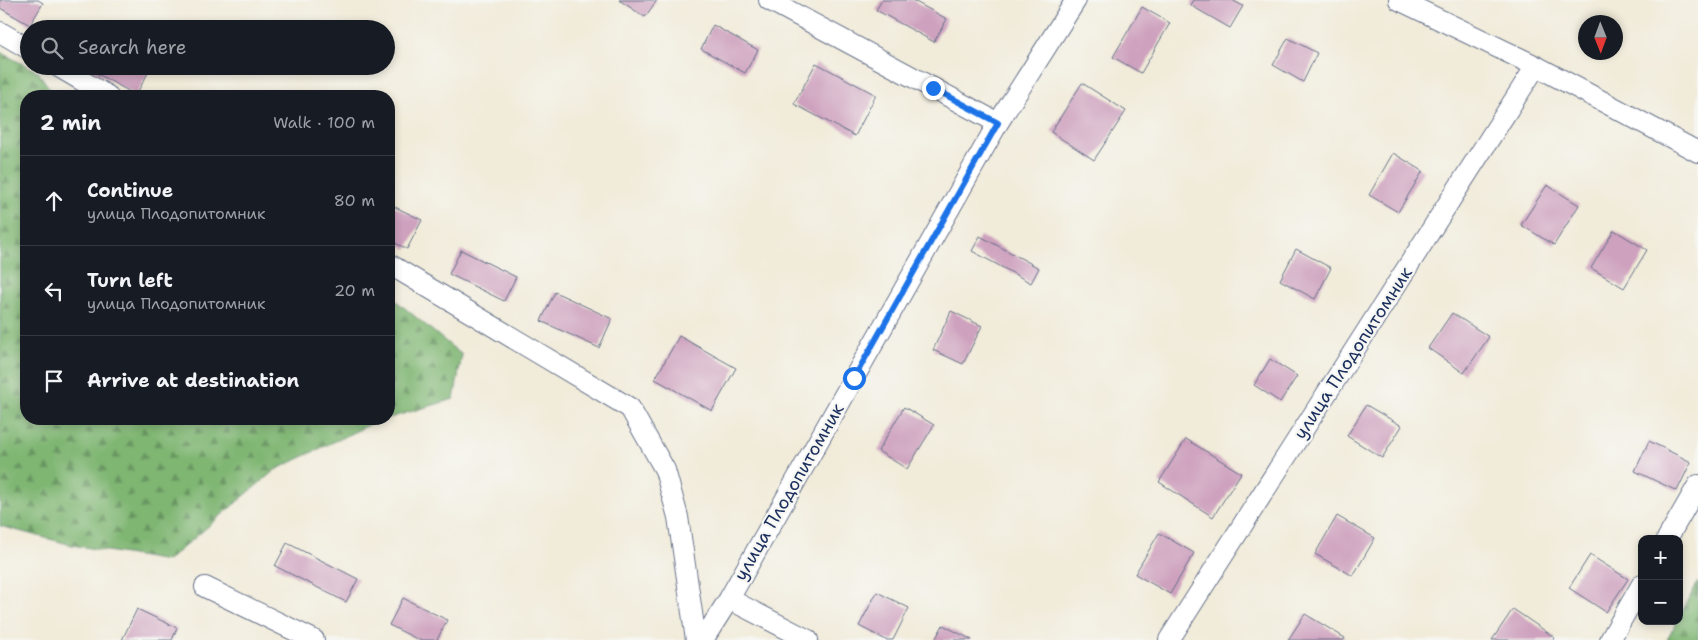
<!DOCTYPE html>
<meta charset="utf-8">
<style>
:root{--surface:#171b24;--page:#242831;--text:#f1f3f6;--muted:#9ea1a6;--line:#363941}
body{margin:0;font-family:"Shantell Sans",sans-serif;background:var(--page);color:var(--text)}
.controls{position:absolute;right:15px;bottom:15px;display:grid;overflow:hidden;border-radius:10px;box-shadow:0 2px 8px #0003}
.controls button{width:45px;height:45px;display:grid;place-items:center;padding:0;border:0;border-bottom:1px solid var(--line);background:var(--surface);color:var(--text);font:25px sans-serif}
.compass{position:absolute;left:1578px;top:15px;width:45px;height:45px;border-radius:50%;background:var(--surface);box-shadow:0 2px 8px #0003;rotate:179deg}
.stop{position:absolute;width:15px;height:15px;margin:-11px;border:4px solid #1a73e8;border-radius:50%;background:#fff}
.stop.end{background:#1a73e8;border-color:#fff;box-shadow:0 1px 5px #0008}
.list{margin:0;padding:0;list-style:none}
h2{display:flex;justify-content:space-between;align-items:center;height:65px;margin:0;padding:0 20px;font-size:21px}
h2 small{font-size:16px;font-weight:400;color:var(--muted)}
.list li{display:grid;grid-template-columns:32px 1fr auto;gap:15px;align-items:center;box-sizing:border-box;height:90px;padding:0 20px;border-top:1px solid var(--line)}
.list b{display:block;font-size:19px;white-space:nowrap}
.list p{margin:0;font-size:16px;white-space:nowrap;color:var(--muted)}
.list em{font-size:16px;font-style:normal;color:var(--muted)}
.icon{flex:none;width:28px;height:28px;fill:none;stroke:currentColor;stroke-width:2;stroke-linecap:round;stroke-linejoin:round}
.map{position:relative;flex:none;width:1698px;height:640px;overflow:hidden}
.search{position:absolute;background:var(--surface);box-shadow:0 2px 8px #0003;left:20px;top:20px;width:375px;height:55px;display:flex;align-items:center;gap:12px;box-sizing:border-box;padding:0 18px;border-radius:28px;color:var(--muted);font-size:19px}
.panel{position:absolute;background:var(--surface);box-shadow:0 2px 8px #0003;left:20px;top:90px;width:375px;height:335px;border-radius:20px}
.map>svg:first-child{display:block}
.forest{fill:url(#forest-firs);stroke:#4d7268}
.building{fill:#cea1be}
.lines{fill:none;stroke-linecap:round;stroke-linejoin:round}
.street-casing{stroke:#667189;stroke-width:22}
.street{stroke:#fff;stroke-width:20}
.route{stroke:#1a73e8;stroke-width:6}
.labels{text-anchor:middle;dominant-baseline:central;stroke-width:4.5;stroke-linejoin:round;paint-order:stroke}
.street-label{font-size:18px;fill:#1b2f5e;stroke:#f6f6f2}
</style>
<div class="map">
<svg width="1698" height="640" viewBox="0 0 1698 640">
<defs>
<pattern id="forest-firs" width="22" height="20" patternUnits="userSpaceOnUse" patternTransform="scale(1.25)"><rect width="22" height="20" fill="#7fb672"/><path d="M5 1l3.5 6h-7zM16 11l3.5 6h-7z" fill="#679461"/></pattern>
</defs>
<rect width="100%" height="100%" fill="#f6f6f2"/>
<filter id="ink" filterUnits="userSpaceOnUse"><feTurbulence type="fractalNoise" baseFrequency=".02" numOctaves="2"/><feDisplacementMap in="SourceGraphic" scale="10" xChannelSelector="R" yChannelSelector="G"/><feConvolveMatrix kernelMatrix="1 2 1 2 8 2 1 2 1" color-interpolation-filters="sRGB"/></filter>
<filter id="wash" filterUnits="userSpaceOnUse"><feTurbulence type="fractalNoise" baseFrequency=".0096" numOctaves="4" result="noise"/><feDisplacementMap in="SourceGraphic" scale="20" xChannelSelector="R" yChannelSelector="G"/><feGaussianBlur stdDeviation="1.12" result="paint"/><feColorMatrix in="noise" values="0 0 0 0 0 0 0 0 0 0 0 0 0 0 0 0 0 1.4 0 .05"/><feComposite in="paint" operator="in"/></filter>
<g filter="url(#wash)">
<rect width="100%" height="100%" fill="#f1ebd9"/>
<path class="forest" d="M0 52 38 72 55 96H26V419H388L373 423 275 470 167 561 72 545 0 526Z
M389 295 462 355 454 399 389 418Z
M1698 582V640H1667L1677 621H1679V617Z"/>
<g id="blocks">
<path class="building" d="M0 0H38L43 3 30 25 0 8Z
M619 0H657L645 17Z
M882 0H912L947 19 934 42 876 10Z
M1193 0H1232L1243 6 1230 28 1190 5Z
M1142 7 1170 23 1141 73 1113 57Z
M713 25 758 50 745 73 701 49Z
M1288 38 1317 53 1303 82 1273 65Z
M816 63 876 95 855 136 794 104Z
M83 66H135L148 73 136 95Z
M1082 83 1126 111 1094 160 1051 132Z
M1393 153 1423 171 1398 212 1369 195Z
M1547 185 1579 205 1554 245 1521 225Z
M389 204 422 220 407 249 389 240Z
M1614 230 1647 250 1624 288 1591 268Z
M980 236 1039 268 1031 283 972 251Z
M1296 249 1331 268 1315 299 1280 280Z
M461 250 516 277 504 301 449 274Z
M555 292 612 319 599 348 541 321Z
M951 311 982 326 963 364 933 350Z
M1452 313 1489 337 1464 373 1428 348Z
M679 336 736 368 712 411 655 379Z
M1270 359 1297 376 1280 402 1254 385Z
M1366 405 1402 426 1382 458 1347 436Z
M904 407 934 425 907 469 878 451Z
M1186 439 1241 473 1213 517 1159 482Z
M1649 441 1691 462 1677 491 1635 471Z
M1337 516 1375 538 1353 576 1315 554Z
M1159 533 1194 553 1170 594 1135 574Z
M287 543 358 579 346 602 275 566Z
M1590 555 1628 579 1606 612 1569 588Z
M877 592 909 608 893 640H886L859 626Z
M403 598 447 620 437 640H419L389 625Z
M137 609 177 628 172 640H122Z
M1513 609 1554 637 1553 640H1492Z
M1305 614 1345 638 1344 640H1288Z
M943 625 972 640H935Z"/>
</g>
</g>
<g filter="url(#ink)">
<use href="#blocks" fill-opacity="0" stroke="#667189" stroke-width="1"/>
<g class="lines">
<defs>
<path id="street" d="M769 0 998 123
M1399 0 1536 66 1698 152
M0 32 29 49
M57 66 108 96
M389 264 630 408 665 470 678 517 696 640
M1667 539 1698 485
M205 587 314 640
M729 599 808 640
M703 640 729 599 998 123 1076 0
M1169 640 1536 66
M1610 640 1642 584"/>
</defs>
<use href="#street" class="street-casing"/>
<use href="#street" class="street"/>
</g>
</g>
<g class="lines" filter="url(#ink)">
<path class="route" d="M854 378 998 123 933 88"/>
</g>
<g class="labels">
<g class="street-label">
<text transform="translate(1353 353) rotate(-57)">улица Плодопитомник</text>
<text transform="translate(789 492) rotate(-60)">улица Плодопитомник</text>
</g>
</g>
</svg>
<div class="controls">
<button>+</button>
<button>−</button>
</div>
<svg class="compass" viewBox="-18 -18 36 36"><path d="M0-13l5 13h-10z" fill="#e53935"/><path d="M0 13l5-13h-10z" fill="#9ea1a6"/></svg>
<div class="stop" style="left:854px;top:378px"></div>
<div class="stop end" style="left:933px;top:88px"></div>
<div class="search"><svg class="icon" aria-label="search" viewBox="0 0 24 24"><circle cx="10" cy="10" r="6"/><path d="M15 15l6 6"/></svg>Search here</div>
<section class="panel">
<h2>2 min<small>Walk · 100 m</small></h2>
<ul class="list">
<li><svg class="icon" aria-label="ahead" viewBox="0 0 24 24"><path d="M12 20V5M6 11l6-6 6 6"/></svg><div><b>Continue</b><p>улица Плодопитомник</p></div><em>80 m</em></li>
<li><svg class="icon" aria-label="left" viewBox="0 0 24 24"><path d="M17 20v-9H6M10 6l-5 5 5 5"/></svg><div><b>Turn left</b><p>улица Плодопитомник</p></div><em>20 m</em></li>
<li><svg class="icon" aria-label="arrive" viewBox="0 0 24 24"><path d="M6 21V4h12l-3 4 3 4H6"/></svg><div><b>Arrive at destination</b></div></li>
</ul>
</section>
</div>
